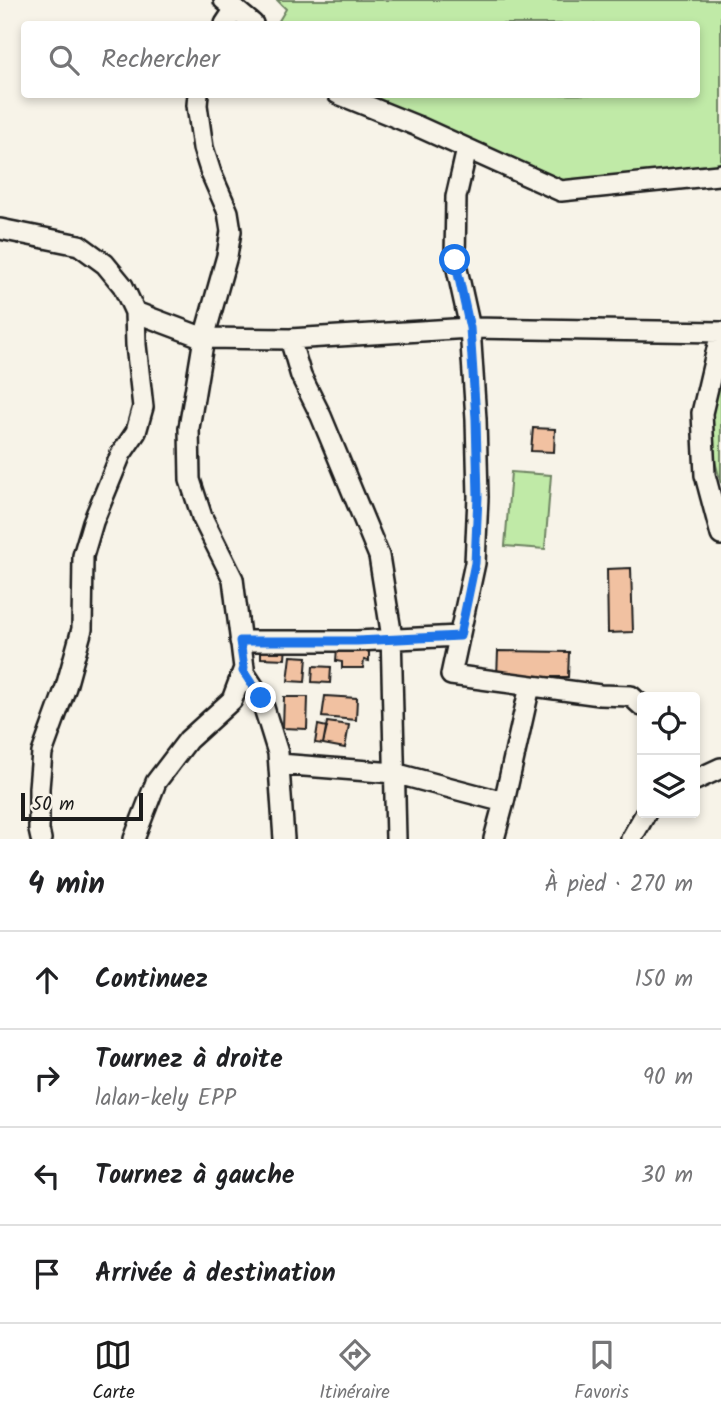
<!DOCTYPE html>
<html lang="fr">
<meta charset="utf-8">
<style>
:root{--surface:#fff;--page:#f6f6f6;--text:#202124;--muted:#757577;--line:#e0e0e0;--accent:#1c1c1c}
body{margin:0;font-family:Kalam,sans-serif;background:var(--page);color:var(--text)}
.controls{position:absolute;right:21px;bottom:21px;display:grid;overflow:hidden;border-radius:7px;box-shadow:0 4px 10px #0003}
.controls button{width:63px;height:63px;display:grid;place-items:center;padding:0;border:0;border-bottom:2px solid var(--line);background:var(--surface);color:var(--text);font:35px sans-serif}
.scale{position:absolute;left:21px;bottom:18px;width:122px;box-sizing:border-box;padding-left:7px;border:4px solid #1c1c1c;border-top:0;font-size:19px;line-height:24px;white-space:nowrap;color:#1c1c1c;-webkit-text-stroke:5px #f7f3e8;paint-order:stroke}
.stop{position:absolute;width:21px;height:21px;margin:-16px;border:5px solid #1a73e8;border-radius:50%;background:#fff}
.stop.end{background:#1a73e8;border-color:#fff;box-shadow:0 2px 7px #0008}
.list{margin:0;padding:0;list-style:none}
h2{display:flex;justify-content:space-between;align-items:center;height:91px;margin:0;padding:0 28px;font-size:30px}
h2 small{font-size:23px;font-weight:400;color:var(--muted)}
.list li{display:grid;grid-template-columns:46px 1fr auto;gap:21px;align-items:center;box-sizing:border-box;height:98px;padding:0 28px;border-top:2px solid var(--line)}
.list b{display:block;font-size:26px;white-space:nowrap}
.list p{margin:0;font-size:23px;white-space:nowrap;color:var(--muted)}
.list em{font-size:23px;font-style:normal;color:var(--muted)}
.icon{flex:none;width:38px;height:38px;fill:none;stroke:currentColor;stroke-width:2;stroke-linecap:round;stroke-linejoin:round}
.map{position:relative;flex:none;width:721px;height:839px;overflow:hidden}
.search{position:absolute;background:var(--surface);box-shadow:0 4px 10px #0003;left:21px;right:21px;top:21px;height:77px;display:flex;align-items:center;gap:18px;box-sizing:border-box;padding:0 24px;border-radius:7px;color:var(--muted);font-size:26px}
.sheet{height:483px;background:var(--surface)}
nav{display:flex;justify-content:space-around;align-items:center;box-sizing:border-box;height:98px;border-top:2px solid var(--line);background:var(--surface);font-size:19px;color:var(--muted)}
nav a{display:grid;justify-items:center;gap:4px}
nav .on{color:var(--accent)}
.map>svg:first-child{display:block}
.green{fill:#c0eaa7;stroke:#6e8362;stroke-width:2}
.building{fill:#f1c1a1;stroke:#1c1c1c;stroke-width:2}
.lines{fill:none;stroke-linecap:round;stroke-linejoin:round}
.minor-casing{stroke:#1c1c1c;stroke-width:24}
.minor{stroke:#f7f3e8;stroke-width:19}
.route{stroke:#1a73e8;stroke-width:9}
</style>
<div class="map">
<svg width="721" height="839" viewBox="0 0 721 839">
<rect width="100%" height="100%" fill="#f7f3e8"/>
<filter id="ink" filterUnits="userSpaceOnUse"><feTurbulence type="fractalNoise" baseFrequency=".0143" numOctaves="2"/><feDisplacementMap in="SourceGraphic" scale="14" xChannelSelector="R" yChannelSelector="G"/><feConvolveMatrix kernelMatrix="1 2 1 2 8 2 1 2 1" color-interpolation-filters="sRGB"/></filter>
<g filter="url(#ink)">
<path class="green" d="M277 0H721V174L561 191 338 95 696 94V24H277L286 9Z
M721 371V483L711 447 714 388Z
M511 472 551 475 545 549 505 546Z"/>
<path class="building" d="M533 428 555 429 554 452 531 451Z
M631 568 633 632 608 633 607 569Z
M261 645H286L285 659 261 658Z
M337 648 369 650V661L364 660 363 668H342V662L336 661Z
M498 651 569 652 568 677H497Z
M291 656 307 657 305 682 288 681Z
M313 666 331 667 330 683 312 682Z
M325 696 357 698 356 720 322 717Z
M284 697H308L307 729 283 728Z
M327 722 349 725 345 748 323 744Z
M318 725 327 727 323 744 315 743Z"/>
<g class="lines">
<defs>
<path id="minor" d="M224 0 253 24
M225 24 235 9
M338 94 417 126 561 191 718 175 721 174
M467 149 456 197 455 260 470 328 476 419 478 497 475 563 451 675 600 695 631 696 642 706
M0 229 79 245 105 264 123 286 135 312 136 345 143 407 136 432 121 454 93 522 83 556 82 629 66 687 42 753 39 788V830L41 839
M135 312 204 338 290 339 470 328 720 332
M721 332 702 413 705 475 721 535
M290 339 301 376 321 416 379 556 391 631 396 839
M240 641H357L459 636
M243 671 261 698 278 753 284 839
M279 764 394 773 504 802
M695 780 721 768
M134 839 156 782 188 740 232 700 244 668 233 579 202 517 190 480 189 428 204 338 227 256 231 231 228 212 211 173 203 148 197 105 198 94
M494 839 504 802 530 686
M631 839 646 813"/>
</defs>
<use href="#minor" class="minor-casing"/>
<use href="#minor" class="minor"/>
</g>
</g>
<g class="lines" filter="url(#ink)">
<path class="route" d="M261 698 243 671 244 668 240 641H357L460 636 475 563 478 497 476 419 470 328 455 260"/>
</g>
</svg>
<div class="controls">
<button><svg class="icon" aria-label="locate" viewBox="0 0 24 24"><circle cx="12" cy="12" r="6"/><path d="M12 2v4M12 18v4M2 12h4M18 12h4"/></svg></button>
<button><svg class="icon" aria-label="layers" viewBox="0 0 24 24"><path d="M12 4l9 5-9 5-9-5zM3 14l9 5 9-5"/></svg></button>
</div>
<div class="scale">50 m</div>
<div class="stop" style="left:455px;top:260px"></div>
<div class="stop end" style="left:261px;top:698px"></div>
<div class="search"><svg class="icon" aria-label="search" viewBox="0 0 24 24"><circle cx="10" cy="10" r="6"/><path d="M15 15l6 6"/></svg>Rechercher</div>
</div>
<section class="sheet">
<h2>4 min<small>À pied · 270 m</small></h2>
<ul class="list">
<li><svg class="icon" aria-label="ahead" viewBox="0 0 24 24"><path d="M12 20V5M6 11l6-6 6 6"/></svg><div><b>Continuez</b></div><em>150 m</em></li>
<li><svg class="icon" aria-label="right" viewBox="0 0 24 24"><path d="M7 20v-9h11M14 6l5 5-5 5"/></svg><div><b>Tournez à droite</b><p>lalan-kely EPP</p></div><em>90 m</em></li>
<li><svg class="icon" aria-label="left" viewBox="0 0 24 24"><path d="M17 20v-9H6M10 6l-5 5 5 5"/></svg><div><b>Tournez à gauche</b></div><em>30 m</em></li>
<li><svg class="icon" aria-label="arrive" viewBox="0 0 24 24"><path d="M6 21V4h12l-3 4 3 4H6"/></svg><div><b>Arrivée à destination</b></div></li>
</ul>
</section>
<nav>
<a class="on"><svg class="icon" aria-label="map" viewBox="0 0 24 24"><path d="M3 6l6-2 6 2 6-2v14l-6 2-6-2-6 2zM9 4v14M15 6v14"/></svg>Carte</a>
<a><svg class="icon" aria-label="directions" viewBox="0 0 24 24"><path d="M12 3l9 9-9 9-9-9zM9 14v-3h6M13 9l2 2-2 2"/></svg>Itinéraire</a>
<a><svg class="icon" aria-label="saved" viewBox="0 0 24 24"><path d="M7 4h10v16l-5-4-5 4z"/></svg>Favoris</a>
</nav>
